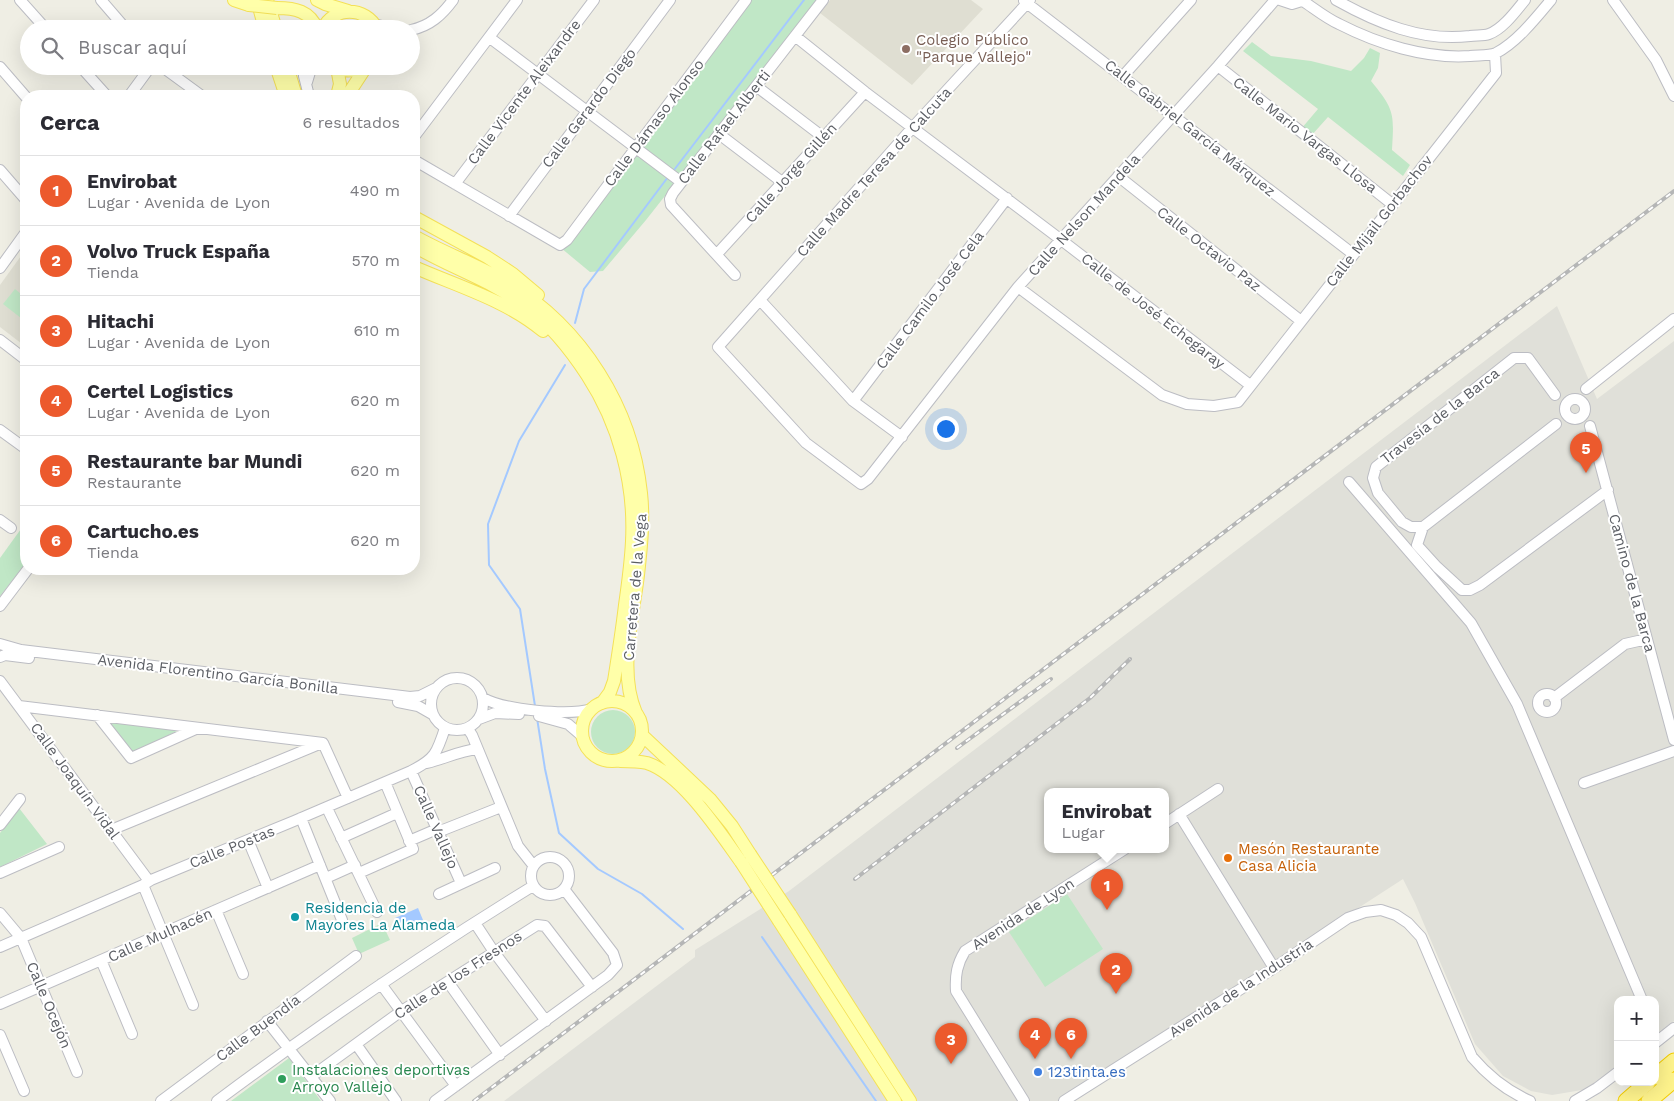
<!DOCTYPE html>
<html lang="es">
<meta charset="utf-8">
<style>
:root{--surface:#fff;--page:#f7f7f7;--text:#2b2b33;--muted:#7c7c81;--line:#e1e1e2;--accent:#ec5a2d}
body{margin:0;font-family:"Work Sans",sans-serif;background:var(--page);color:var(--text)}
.controls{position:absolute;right:15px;bottom:15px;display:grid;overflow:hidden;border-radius:10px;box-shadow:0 5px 20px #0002}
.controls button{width:45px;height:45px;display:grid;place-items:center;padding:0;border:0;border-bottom:1px solid var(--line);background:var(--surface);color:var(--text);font:25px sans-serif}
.you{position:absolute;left:945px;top:428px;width:18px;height:18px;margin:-12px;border:4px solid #fff;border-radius:50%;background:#1a73e8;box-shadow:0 0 0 8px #1a73e833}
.badge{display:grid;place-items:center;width:32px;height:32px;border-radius:50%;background:var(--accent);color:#fff;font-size:16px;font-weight:700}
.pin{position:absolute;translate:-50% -41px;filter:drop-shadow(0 1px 2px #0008)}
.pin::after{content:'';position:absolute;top:26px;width:18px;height:15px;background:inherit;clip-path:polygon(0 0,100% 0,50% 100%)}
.popup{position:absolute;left:1044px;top:788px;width:125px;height:65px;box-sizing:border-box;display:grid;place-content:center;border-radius:10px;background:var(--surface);filter:drop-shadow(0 1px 4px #0005);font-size:16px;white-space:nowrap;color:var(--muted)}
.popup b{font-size:19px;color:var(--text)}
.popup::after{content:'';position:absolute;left:50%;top:100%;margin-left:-10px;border:10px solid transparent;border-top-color:var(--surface)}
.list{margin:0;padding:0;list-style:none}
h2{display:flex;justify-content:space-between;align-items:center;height:65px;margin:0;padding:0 20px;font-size:21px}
h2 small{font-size:16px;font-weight:400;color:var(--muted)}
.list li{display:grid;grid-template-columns:32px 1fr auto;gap:15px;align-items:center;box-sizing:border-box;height:70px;padding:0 20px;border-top:1px solid var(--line)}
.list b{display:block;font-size:19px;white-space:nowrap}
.list p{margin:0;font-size:16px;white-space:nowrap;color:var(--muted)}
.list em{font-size:16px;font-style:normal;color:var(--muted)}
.icon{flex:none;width:28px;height:28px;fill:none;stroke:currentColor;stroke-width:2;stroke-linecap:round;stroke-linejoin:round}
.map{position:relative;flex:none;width:1674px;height:1101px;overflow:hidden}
.search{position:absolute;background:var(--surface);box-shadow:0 5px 20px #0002;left:20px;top:20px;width:400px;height:55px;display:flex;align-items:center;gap:12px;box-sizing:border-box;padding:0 18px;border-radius:28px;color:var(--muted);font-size:19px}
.panel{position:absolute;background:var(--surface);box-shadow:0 5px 20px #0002;left:20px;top:90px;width:400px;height:485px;border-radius:20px}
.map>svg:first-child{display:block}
.industrial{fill:#e0e0d9;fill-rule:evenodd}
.education{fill:#dfded2}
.green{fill:#c0e7c6}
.water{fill:#a4c9ff}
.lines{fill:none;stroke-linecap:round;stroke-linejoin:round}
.stream{stroke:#a4c9ff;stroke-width:2}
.minor-casing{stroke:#bcbdc3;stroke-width:12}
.major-casing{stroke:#f4e158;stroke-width:14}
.highway-casing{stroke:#f3cd00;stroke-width:17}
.minor{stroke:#fff;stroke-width:10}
.major{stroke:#ffffa9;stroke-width:12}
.highway{stroke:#fef38c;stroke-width:15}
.rail-casing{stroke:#b5b6b6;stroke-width:4}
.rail{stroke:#fff;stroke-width:2;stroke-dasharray:5.5;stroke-linecap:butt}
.major-bridge-casing{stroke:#f4e158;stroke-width:14;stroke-linecap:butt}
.major-bridge{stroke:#ffffa9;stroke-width:12}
.education-dot{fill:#8d6e63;stroke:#fff;stroke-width:2}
.food-dot{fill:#e8710a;stroke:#fff;stroke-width:2}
.culture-dot{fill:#0f9aa8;stroke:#fff;stroke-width:2}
.shop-dot{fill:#3f7fe0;stroke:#fff;stroke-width:2}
.leisure-dot{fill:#2e9e5b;stroke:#fff;stroke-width:2}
.labels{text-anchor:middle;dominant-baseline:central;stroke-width:4;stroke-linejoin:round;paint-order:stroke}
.education-label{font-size:15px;fill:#785e54;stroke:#fff;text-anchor:start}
.street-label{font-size:15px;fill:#5c5f65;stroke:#fff}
.food-label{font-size:15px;fill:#c56008;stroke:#fff;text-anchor:start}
.culture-label{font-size:15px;fill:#0d838f;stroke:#fff;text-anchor:start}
.leisure-label{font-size:15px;fill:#27864d;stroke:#fff;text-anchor:start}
.shop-label{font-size:15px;fill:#366cbe;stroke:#fff;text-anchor:start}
</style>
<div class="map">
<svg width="1674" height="1101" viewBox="0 0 1674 1101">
<rect width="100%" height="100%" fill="#efeee4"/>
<path class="industrial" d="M1557 306 1597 399 1674 341V1021L1655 1036V1000H1618V1066L1588 1089 1552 1095 1531 1091 1503 1076 1475 1044 1415 903 1403 879 1061 1101H504L695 957V950L789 891ZM1048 791H1166V849H1048Z"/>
<path class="education" d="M830 0H971L983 9 912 85 820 13Z
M26 249V347L0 327V285Z"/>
<path class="green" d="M748 0H819L646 220 603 271 590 272 561 248Z
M1252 42 1271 56 1311 61 1351 71 1364 58 1370 48 1380 53 1378 68 1371 81C1395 110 1394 114 1392 150L1410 165 1403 176 1328 117 1311 136 1301 129 1318 109 1243 51Z
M15 289 26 298V322L3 304Z
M26 522V563L0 596V558Z
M591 732a22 22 0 1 1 44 0a22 22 0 1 1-44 0Z
M104 719 181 729 132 753Z
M19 808 47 844 0 867V833Z
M1067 894 1103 949 1045 987 1009 932Z
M382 923 390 940 359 954 352 938Z
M289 1058 321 1101H231Z"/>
<path class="water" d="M418 908 423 920 399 929 395 918Z"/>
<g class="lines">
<path class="stream" d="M674 170 804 0
M575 323 584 289 668 177
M535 706 520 609 489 565 488 524 519 441 565 365
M537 718 545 769 559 833 598 869 642 894 683 929
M762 937 876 1101"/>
<defs>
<path id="minor" d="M20 0 46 29
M101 0 126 29
M1030 0 913 127 718 347 806 443 861 484 868 479 1018 287 1218 66 1275 0
M1280 0 1292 4 1305 0
M1336 0C1377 23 1422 42 1470 36 1476 35 1483 36 1489 34 1503 29 1516 11 1525 0
M1613 0 1656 60 1674 96
M1024 1 1353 254
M1303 1C1315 9 1326 18 1339 24 1378 44 1426 59 1470 56 1478 55 1489 56 1496 53 1517 42 1536 18 1551 0
M374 24 394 29
M411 30C430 26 442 15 453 0
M795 36 865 92 1060 239 1250 385
M490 38 681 182
M80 66 107 96
M161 66 202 96
M306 66 304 76 309 96
M1218 66 1392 204
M0 67 26 97
M1123 76 1191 0
M307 82 310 72 317 66
M756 86 823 137
M129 96 151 66
M719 134 782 182
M414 137 517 0
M414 160 560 245 567 240 746 0
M0 170 26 200
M1118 176 1301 321
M455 184 594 0
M509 216 670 0
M717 254 865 92
M0 268 26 232
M735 275 671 205 670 199 673 193 823 0
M1018 287 1162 395 1187 404 1214 406 1238 402 1496 73 1495 54
M760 300 853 401 902 437
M0 340 26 360
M1586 389 1674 319
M1555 395 1528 358H1514L1376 467 1373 478 1378 493 1402 522 1411 527H1423L1556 424
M1565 409a10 10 0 1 1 20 0a10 10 0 1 1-20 0Z
M853 401 1007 198
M1590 426 1674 740
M0 430 26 449
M1349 482 1471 623 1517 704 1642 1000
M0 520 11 528
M1423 527 1417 545 1437 567 1462 590H1470L1480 585 1608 490
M0 606 28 569
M0 644 21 650 410 697 420 696 436 688
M0 657 5 655 29 658
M431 704a26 26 0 1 1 52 0a26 26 0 1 1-52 0Z
M0 681 149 881
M1538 703a9 9 0 1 1 18 0a9 9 0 1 1-18 0Z
M483 698C504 710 568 716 592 709
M1554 698 1625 644 1647 639
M398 702 418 706 432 714
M19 706 323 743 348 798
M97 715 131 758 198 728
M539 716 568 724 582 736
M479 719 495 713 519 714
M468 729 472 735 518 846 533 865
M427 763C444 759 459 751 477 749
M411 771 461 883
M1584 783 1674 751
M327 808 377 912
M1179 814 1274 968
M301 818 342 920
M1166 823 1218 789
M0 825 20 799
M111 830 322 743
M341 838 397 813
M248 840 268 888
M409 841 437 829 443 830 501 807
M531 876a19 19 0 1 1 38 0a19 19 0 1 1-38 0Z
M0 873 59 847
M359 873 413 849 385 782
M326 878 355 865
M143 885 193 1005
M439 894 495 868
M216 910 243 974
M0 913 21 938 77 1072
M475 923 494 952 546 1021
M0 947 143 885 151 880 294 821 411 771C435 759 437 753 445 728
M101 960 132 1034
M448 982 500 1055
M381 984 456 1086
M0 1004 320 865
M267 1021 330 1101
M0 1035 24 1091
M1655 1043 1674 1028
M356 1044 396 1101
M312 1076 400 1012 537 925 545 926 592 987
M161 1101 356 956
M217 1101C319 1025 424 953 533 886
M435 1101 608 975 617 965 613 953 564 889
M1024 1101 956 991C955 975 957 964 965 951L1125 849
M1064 1101 1274 968 1348 918 1365 912 1381 910 1396 915 1408 923 1421 937 1472 1057C1489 1077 1507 1091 1530 1101
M1575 1101 1597 1088 1618 1072"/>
<path id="major" d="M234 0 249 5
M257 0 265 29
M267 0 276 29
M317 0 325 4 348 11
M277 8C295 8 310 11 317 29
M323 29C333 6 366 6 377 29
M276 66 286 96
M287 66 296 96
M333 66C344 73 355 71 366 66
M337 96 340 84 337 68
M347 96 366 67
M414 217 487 257 513 274 538 295
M414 236C444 253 478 265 508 283 582 328 632 407 641 493 644 520 641 548 638 575 633 618 618 672 636 713
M414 246C451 268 493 281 527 307 552 326 570 349 587 375 619 424 635 483 632 541 631 563 628 584 625 605 622 631 618 656 614 681L610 692 602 703
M414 267C457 286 506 300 543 331
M582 731a30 30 0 1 1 60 0a30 30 0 1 1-60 0Z
M642 735 710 799 732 826 750 854
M620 761C629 761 638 761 647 763 682 774 720 833 741 862
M790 914 910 1101
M779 921 895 1101"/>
<path id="highway" d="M1655 1077 1674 1061
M1626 1101 1648 1082
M1649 1101 1674 1080"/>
</defs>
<use href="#minor" class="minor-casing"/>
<use href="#major" class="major-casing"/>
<use href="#highway" class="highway-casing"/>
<use href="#minor" class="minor"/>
<use href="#major" class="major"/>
<use href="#highway" class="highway"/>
<defs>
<path id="rail" d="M957 748 1051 679
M855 879 1090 698 1130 659
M474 1101 1674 191"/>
</defs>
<use href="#rail" class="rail-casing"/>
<use href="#rail" class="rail"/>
<defs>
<path id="major-bridge" d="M249 5 277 8
M750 854 790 914
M741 862 779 921"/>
</defs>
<use href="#major-bridge" class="major-bridge-casing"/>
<use href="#major-bridge" class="major-bridge"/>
</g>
<circle class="education-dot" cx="906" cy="49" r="5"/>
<circle class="food-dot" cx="1228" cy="858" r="5"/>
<circle class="culture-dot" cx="295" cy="917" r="5"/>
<circle class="shop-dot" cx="1038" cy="1072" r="5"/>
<circle class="leisure-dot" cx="282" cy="1079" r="5"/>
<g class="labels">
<g class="education-label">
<text x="916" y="40">Colegio Público<tspan x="916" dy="17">"Parque Vallejo"</tspan></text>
</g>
<g class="street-label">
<text transform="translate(524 92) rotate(-53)">Calle Vicente Aleixandre</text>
<text transform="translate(589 108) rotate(-53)">Calle Gerardo Diego</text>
<text transform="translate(654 123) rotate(-53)">Calle Dámaso Alonso</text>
<text transform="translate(724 127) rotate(-52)">Calle Rafael Alberti</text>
<text transform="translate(1190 128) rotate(38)">Calle Gabriel García Márquez</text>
<text transform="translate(1305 135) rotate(38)">Calle Mario Vargas Llosa</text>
<text transform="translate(874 172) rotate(-48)">Calle Madre Teresa de Calcuta</text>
<text transform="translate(791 173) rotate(-48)">Calle Jorge Gillén</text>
<text transform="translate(1084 215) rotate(-48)">Calle Nelson Mandela</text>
<text transform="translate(1379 221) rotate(-52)">Calle Mijail Gorbachov</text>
<text transform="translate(1209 249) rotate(38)">Calle Octavio Paz</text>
<text transform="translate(930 300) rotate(-53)">Calle Camilo José Cela</text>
<text transform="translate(1153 311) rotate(38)">Calle de José Echegaray</text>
<text transform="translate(1440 416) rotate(-38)">Travesía de la Barca</text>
<text transform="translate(1632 583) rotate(75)">Camino de la Barca</text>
<text transform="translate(635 587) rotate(-85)">Carretera de la Vega</text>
<text transform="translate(218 674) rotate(7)">Avenida Florentino García Bonilla</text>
<text transform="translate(75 781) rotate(54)">Calle Joaquín Vidal</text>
<text transform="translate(436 827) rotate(66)">Calle Vallejo</text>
<text transform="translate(232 847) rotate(-22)">Calle Postas</text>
<text transform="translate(1023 914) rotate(-33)">Avenida de Lyon</text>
<text transform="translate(160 935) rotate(-24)">Calle Mulhacén</text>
<text transform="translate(458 975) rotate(-33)">Calle de los Fresnos</text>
<text transform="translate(1241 988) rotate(-33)">Avenida de la Industria</text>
<text transform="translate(49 1005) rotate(67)">Calle Ocejón</text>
<text transform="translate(258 1028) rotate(-37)">Calle Buendía</text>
</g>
<g class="food-label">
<text x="1238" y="849">Mesón Restaurante<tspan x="1238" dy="17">Casa Alicia</tspan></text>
</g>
<g class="culture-label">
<text x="305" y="908">Residencia de<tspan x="305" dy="17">Mayores La Alameda</tspan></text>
</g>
<g class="leisure-label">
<text x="292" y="1070">Instalaciones deportivas<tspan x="292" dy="17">Arroyo Vallejo</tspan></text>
</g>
<g class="shop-label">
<text x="1048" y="1072">123tinta.es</text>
</g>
</g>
</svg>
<div class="controls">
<button>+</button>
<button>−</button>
</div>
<div class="you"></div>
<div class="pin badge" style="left:1107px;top:910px">1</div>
<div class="popup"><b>Envirobat</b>Lugar</div>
<div class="pin badge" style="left:1116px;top:994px">2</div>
<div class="pin badge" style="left:951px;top:1064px">3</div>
<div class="pin badge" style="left:1035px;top:1059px">4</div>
<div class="pin badge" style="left:1586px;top:473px">5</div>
<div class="pin badge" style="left:1071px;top:1059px">6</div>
<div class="search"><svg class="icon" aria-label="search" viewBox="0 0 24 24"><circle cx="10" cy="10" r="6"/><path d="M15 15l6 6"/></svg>Buscar aquí</div>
<section class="panel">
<h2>Cerca<small>6 resultados</small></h2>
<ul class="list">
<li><span class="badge">1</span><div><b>Envirobat</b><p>Lugar · Avenida de Lyon</p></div><em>490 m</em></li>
<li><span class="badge">2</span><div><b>Volvo Truck España</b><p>Tienda</p></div><em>570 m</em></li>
<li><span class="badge">3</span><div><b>Hitachi</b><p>Lugar · Avenida de Lyon</p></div><em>610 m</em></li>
<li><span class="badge">4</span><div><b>Certel Logistics</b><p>Lugar · Avenida de Lyon</p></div><em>620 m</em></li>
<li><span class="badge">5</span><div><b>Restaurante bar Mundi</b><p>Restaurante</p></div><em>620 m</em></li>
<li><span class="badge">6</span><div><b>Cartucho.es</b><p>Tienda</p></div><em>620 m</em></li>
</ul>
</section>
</div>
